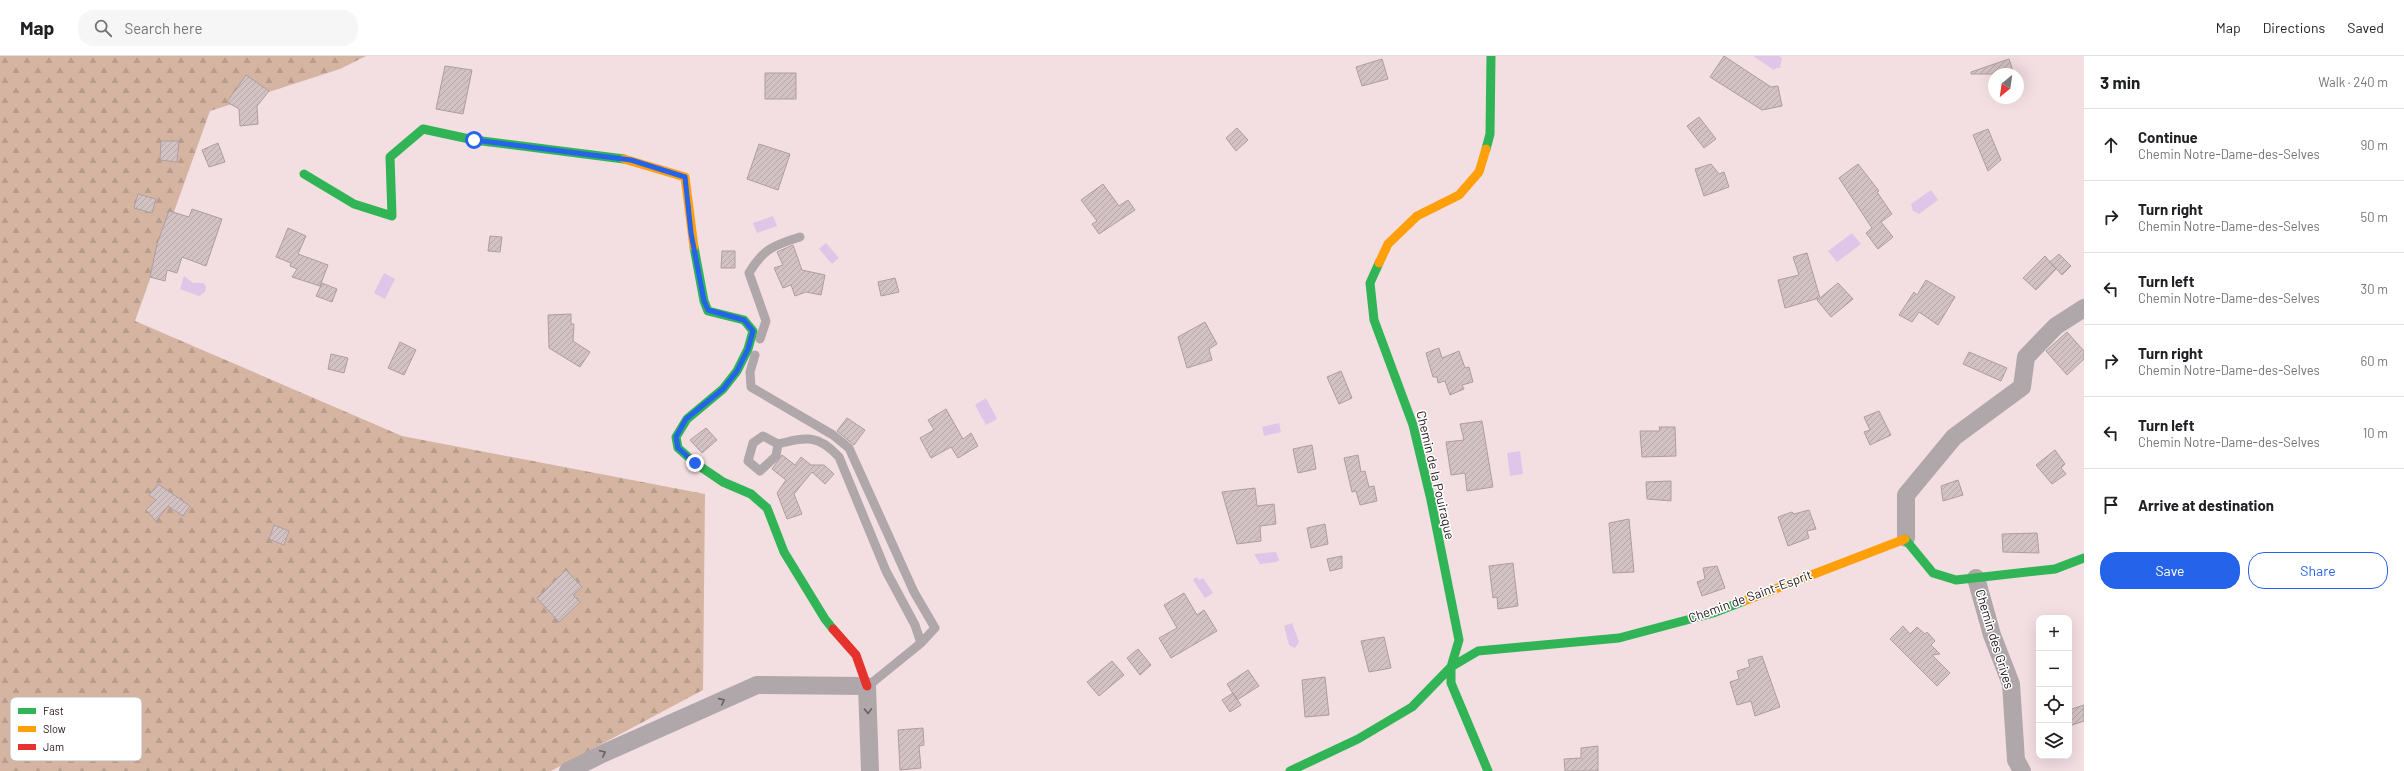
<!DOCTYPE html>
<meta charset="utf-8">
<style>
:root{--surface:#fff;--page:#f6f6f6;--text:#202124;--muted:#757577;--line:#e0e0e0;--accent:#2563eb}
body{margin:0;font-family:Barlow,sans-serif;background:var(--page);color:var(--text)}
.controls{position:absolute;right:12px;bottom:12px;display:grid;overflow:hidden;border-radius:8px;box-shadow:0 4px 16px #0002}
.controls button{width:36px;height:36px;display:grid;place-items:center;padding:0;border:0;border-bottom:1px solid var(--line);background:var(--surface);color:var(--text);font:20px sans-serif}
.compass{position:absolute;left:1988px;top:12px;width:36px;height:36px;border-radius:50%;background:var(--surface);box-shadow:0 4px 16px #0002;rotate:209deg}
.stop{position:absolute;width:12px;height:12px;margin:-9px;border:3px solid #2563eb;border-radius:50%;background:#fff}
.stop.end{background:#2563eb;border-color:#fff;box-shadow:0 1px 4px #0008}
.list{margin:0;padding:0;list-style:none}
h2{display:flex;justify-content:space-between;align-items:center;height:52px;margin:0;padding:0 16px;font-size:17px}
h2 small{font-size:13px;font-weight:400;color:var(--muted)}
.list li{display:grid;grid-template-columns:26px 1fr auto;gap:12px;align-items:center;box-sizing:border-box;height:72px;padding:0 16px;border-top:1px solid var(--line)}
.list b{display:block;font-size:15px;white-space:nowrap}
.list p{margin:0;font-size:13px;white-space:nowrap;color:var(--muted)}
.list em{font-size:13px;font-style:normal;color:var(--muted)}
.actions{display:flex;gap:8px;padding:12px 16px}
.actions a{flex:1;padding:9px 0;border:1px solid var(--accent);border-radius:16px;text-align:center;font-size:14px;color:var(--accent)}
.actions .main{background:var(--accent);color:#fff}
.icon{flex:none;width:22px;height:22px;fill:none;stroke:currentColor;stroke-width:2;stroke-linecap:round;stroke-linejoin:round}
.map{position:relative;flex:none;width:2084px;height:715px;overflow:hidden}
header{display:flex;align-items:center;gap:24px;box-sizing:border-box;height:56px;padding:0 20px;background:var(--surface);border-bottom:1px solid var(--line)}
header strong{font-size:19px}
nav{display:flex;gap:22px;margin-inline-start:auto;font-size:14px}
.search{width:280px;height:36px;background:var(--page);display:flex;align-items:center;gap:10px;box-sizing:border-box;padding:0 14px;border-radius:16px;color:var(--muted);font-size:15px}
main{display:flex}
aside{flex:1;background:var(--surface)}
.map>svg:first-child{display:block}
.forest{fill:url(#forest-firs)}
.water{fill:#dfc6e8}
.building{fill:url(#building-hatch);stroke:#ad9e9e}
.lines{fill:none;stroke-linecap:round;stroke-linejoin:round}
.lane{stroke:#b0a7ab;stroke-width:9}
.street{stroke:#b0a7ab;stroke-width:18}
.fast{stroke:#30b455;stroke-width:9}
.slow{stroke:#ff9f0a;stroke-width:9}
.jam{stroke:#e5322d;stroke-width:9}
.oneway{stroke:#6a5f62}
.route{stroke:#2563eb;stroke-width:5}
.labels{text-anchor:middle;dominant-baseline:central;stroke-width:3;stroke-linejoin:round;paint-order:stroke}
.street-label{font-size:13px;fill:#241719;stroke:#fff}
.key{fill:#fff;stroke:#bdb9ba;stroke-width:1}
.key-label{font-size:11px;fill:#241719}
</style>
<header>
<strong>Map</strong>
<div class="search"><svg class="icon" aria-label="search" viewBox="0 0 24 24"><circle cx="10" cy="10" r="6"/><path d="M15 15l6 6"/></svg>Search here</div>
<nav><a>Map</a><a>Directions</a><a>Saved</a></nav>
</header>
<main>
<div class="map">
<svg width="2084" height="715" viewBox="0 0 2084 715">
<defs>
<pattern id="forest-firs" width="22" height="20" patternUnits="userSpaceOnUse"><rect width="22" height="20" fill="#d5b5a2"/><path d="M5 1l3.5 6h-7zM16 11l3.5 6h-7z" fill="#b79b8b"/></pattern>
<pattern id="building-hatch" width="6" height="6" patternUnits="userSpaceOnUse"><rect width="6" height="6" fill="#d3c2c3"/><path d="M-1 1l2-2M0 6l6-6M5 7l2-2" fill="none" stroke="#b5a6a7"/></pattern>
</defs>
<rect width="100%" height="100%" fill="#f3dee2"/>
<path class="forest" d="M0 0H366L340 13 210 55 135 265 402 380 705 438 703 634 551 715H0Z"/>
<path class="water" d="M1753 0H1779L1782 2 1780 12H1776L1774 14Z
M1931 134 1938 144 1919 158 1913 155 1911 148Z
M773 160 777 170 757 177 753 167Z
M1852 177 1861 188 1837 206 1828 195Z
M826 187 839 202 832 208 819 193Z
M384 217 395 223 385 243 374 237Z
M184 220 193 227H203L206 230 205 236 199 240 180 233Z
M986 342 997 363 986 369 975 349Z
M1279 367 1281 376 1264 380 1262 371Z
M1520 395 1523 418 1510 420 1507 397Z
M1276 496 1279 504 1277 506 1260 508 1254 498Z
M1196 521 1199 524 1203 522 1213 537 1205 542 1193 524Z
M1292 567 1299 586 1295 592 1289 589 1284 570Z"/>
<path class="building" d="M1724 0 1771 31 1778 30 1782 50 1762 54 1710 21Z
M1382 3 1388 23 1362 30 1356 11Z
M2009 3 2014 18H1971V16Z
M445 10 472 14 463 58 436 53Z
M765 17H796V43H765Z
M246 19 269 35 257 50 258 68 240 70 239 53 227 46Z
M1699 61 1716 83 1704 92 1687 70Z
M1237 72 1248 84 1236 95 1226 82Z
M1988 73 2001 104 1988 115 1973 79Z
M161 85H179L177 106 160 104Z
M218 87 225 106 209 111 202 94Z
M759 88 790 98 778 134 747 123Z
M1711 108 1719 118 1724 116 1729 131 1704 140 1695 113Z
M1858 108 1879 135 1877 136 1892 158 1881 166 1893 181 1878 193 1866 177 1872 172 1839 122Z
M1103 128 1119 150 1128 144 1135 154 1099 178 1092 168 1097 165 1081 144Z
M138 138 156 143 152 157 134 152Z
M192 153 222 163 206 210 182 201 177 217 167 214 165 225 150 221 157 188 169 155 189 161Z
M288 172 306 180 298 198 328 209 320 230 292 221 297 213 290 210 291 207 276 201Z
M490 180 502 181 500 196 488 195Z
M793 189 802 214 825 219 821 239 806 236 795 240 791 229 783 232 774 212 783 209 777 196Z
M722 195H735V212H721Z
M1807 197 1820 242 1838 227 1853 243 1831 261 1817 244 1819 242 1785 252 1778 224 1799 219 1793 201Z
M2059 198 2071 210 2062 219 2050 206Z
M2045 200 2056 213 2036 234 2023 222Z
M895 222 899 236 881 240 878 226Z
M1926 224 1955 241 1938 269 1919 256 1912 266 1899 259 1914 236 1917 239Z
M322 227 337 233 332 246 316 240Z
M571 258V268H574L573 285 590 296 580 311 549 292 548 259Z
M1205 266 1217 288 1209 293 1212 304 1187 312 1178 281Z
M2067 276 2084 295V303L2067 319 2046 295Z
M400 286 416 294 404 319 388 312Z
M1439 292 1442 302 1459 295 1465 312 1469 311 1473 326 1462 329 1464 333 1450 339 1445 325 1438 327 1437 321H1433L1426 297Z
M1969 296 2007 312 2001 325 1963 308Z
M331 298 348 302 344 317 328 313Z
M1341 315 1352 342 1339 348 1327 321Z
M946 353 963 383 971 377 978 390 958 402 951 391 931 402 920 382 934 374 928 364Z
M1879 355 1891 379 1870 389 1864 376 1870 374 1864 361Z
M847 362 865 374 854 389 837 375Z
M1482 365 1493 431 1467 435 1465 417 1451 419 1446 386 1464 384 1460 368Z
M1659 371H1675L1676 400 1642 401 1640 375H1660Z
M706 372 717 384 702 397 690 384Z
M1312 389 1316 413 1298 417 1293 393Z
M2055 394 2065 408 2061 412 2066 418 2052 428 2036 409Z
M782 399 795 409 801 401 811 409H824L834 418 825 428 812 416 794 438 802 458 787 463 777 437 786 424 772 413Z
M1358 399 1361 416 1365 415 1369 431 1374 430 1377 445 1360 449 1356 435 1352 436 1344 402Z
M1958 424 1963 439 1943 445 1941 430Z
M1671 425V445L1647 443 1646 426Z
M158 428 190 450 183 460 168 450 156 465 146 454 156 444 149 439Z
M1255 432 1257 450 1274 448 1276 468 1260 470 1261 485 1237 488 1222 436Z
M1809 454 1816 473 1807 475 1809 482 1788 490 1778 461 1792 456 1794 458Z
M1629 463 1634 516 1613 517 1609 467Z
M1325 468 1328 488 1311 492 1307 472Z
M274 469 289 475 284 489 269 483Z
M2037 477 2039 497 2003 496 2002 478Z
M1342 500V512L1330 515 1327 503Z
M1513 507 1518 550 1498 553 1497 541 1493 542 1489 510Z
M1717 510 1725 532 1702 540 1697 526 1705 523 1703 512Z
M566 514 582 531 573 539 580 546 559 566 537 542Z
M1184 537 1197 559 1204 554 1217 575 1171 602 1159 582 1177 572 1164 549Z
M1903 570 1910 578 1917 571 1925 578 1927 576 1935 585 1931 589 1940 598 1932 599 1950 617 1937 630 1890 583Z
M1384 581 1391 612 1369 616 1361 585Z
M1138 593 1151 609 1140 619 1127 602Z
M1762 600 1780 651 1755 660 1751 645 1737 649 1730 626 1739 623 1737 615 1750 611 1748 604Z
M1112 605 1124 619 1099 640 1087 626Z
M1248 614 1259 630 1237 644 1227 628Z
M1325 621 1329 659 1305 661 1302 624Z
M1233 637 1241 649 1230 656 1222 644Z
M2084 649V665L2069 670V654Z
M923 672 924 689 919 690 921 712 900 714 898 674Z
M1598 690V715H1565L1564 703 1581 702V692Z"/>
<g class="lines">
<path class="lane" d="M760 283 766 265 749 217C763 193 774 189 800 181
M755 299 750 316 751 331 833 379 849 392 914 536 935 572 921 587 868 630
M778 388 776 400 760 415 748 405 753 387 763 380 778 388C806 381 818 378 839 401L886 515 915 569 921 587"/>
<path class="street" d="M1906 482V439L1954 381 2022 331 2026 301 2056 270 2084 252
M1976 522 1992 579 2011 628 2016 704 2022 715
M568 715 602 698 757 629 867 630 870 715"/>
<path class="fast" d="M1486 93 1490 78 1491 0
M304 118 354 148 392 160 390 101 423 73 474 84 624 103
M694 191 704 245 708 255 744 264 753 275 748 293 737 315 723 333 687 363 676 381 678 392 695 407 723 426 751 438 767 452 784 496 825 563 833 573
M1379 207 1370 227 1374 264 1413 369 1431 444 1459 584 1451 611V627L1488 715
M1905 483 1933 517 1956 524 2055 513 2084 502
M1290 715 1358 683 1412 651 1451 611 1478 595 1619 582 1713 557 1744 545"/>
<path class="slow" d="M624 103 685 121 694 191
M1379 207 1388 188 1417 160 1459 139 1479 116 1486 93
M1744 545 1905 483"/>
<path class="jam" d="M833 573 856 599 867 630"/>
</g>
<defs><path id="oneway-chevron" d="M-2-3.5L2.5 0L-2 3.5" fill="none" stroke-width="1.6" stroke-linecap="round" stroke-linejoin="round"/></defs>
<g class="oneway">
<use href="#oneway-chevron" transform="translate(722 645) rotate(-24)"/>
<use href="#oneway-chevron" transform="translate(868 655) rotate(88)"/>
<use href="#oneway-chevron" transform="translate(603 697) rotate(-25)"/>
</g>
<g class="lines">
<path class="route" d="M474 84 631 104 685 121 691 177 704 245 708 254 744 264 753 275 748 293 737 315 723 333 686 363 676 381 678 392 695 407"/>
</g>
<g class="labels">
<g class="street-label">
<text transform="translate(1436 419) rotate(77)">Chemin de la Pouiraque</text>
<text transform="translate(1750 540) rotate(-20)">Chemin de Saint-Esprit</text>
<text transform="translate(1995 583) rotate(73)">Chemin des Grives</text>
</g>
</g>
<rect x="10" y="641" width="132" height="64" rx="6" class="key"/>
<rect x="18" y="652" width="18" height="6" fill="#30b455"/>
<rect x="18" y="670" width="18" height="6" fill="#ff9f0a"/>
<rect x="18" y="688" width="18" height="6" fill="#e5322d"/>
<g class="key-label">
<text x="43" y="659">Fast</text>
<text x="43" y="677">Slow</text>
<text x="43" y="695">Jam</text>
</g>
</svg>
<div class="controls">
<button>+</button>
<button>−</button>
<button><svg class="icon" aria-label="locate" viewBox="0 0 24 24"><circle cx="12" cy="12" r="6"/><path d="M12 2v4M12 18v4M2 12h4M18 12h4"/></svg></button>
<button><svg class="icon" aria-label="layers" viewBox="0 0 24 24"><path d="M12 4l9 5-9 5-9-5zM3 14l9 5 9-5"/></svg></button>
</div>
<svg class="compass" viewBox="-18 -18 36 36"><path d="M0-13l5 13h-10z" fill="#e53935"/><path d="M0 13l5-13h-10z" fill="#757577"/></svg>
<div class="stop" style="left:474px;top:84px"></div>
<div class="stop end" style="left:695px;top:407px"></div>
</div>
<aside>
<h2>3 min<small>Walk · 240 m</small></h2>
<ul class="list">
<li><svg class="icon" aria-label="ahead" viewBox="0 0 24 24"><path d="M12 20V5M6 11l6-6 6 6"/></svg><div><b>Continue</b><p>Chemin Notre-Dame-des-Selves</p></div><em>90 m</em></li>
<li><svg class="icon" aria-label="right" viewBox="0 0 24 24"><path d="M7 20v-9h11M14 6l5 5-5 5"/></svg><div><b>Turn right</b><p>Chemin Notre-Dame-des-Selves</p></div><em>50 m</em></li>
<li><svg class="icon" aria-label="left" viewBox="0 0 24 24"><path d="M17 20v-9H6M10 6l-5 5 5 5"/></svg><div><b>Turn left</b><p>Chemin Notre-Dame-des-Selves</p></div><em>30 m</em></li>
<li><svg class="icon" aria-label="right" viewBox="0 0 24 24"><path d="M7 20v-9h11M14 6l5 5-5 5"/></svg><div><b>Turn right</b><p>Chemin Notre-Dame-des-Selves</p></div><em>60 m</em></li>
<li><svg class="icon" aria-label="left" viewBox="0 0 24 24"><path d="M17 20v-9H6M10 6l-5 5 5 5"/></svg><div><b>Turn left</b><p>Chemin Notre-Dame-des-Selves</p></div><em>10 m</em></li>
<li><svg class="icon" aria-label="arrive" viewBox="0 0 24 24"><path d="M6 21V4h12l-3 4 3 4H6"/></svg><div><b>Arrive at destination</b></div></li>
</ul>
<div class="actions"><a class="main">Save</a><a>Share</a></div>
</aside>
</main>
